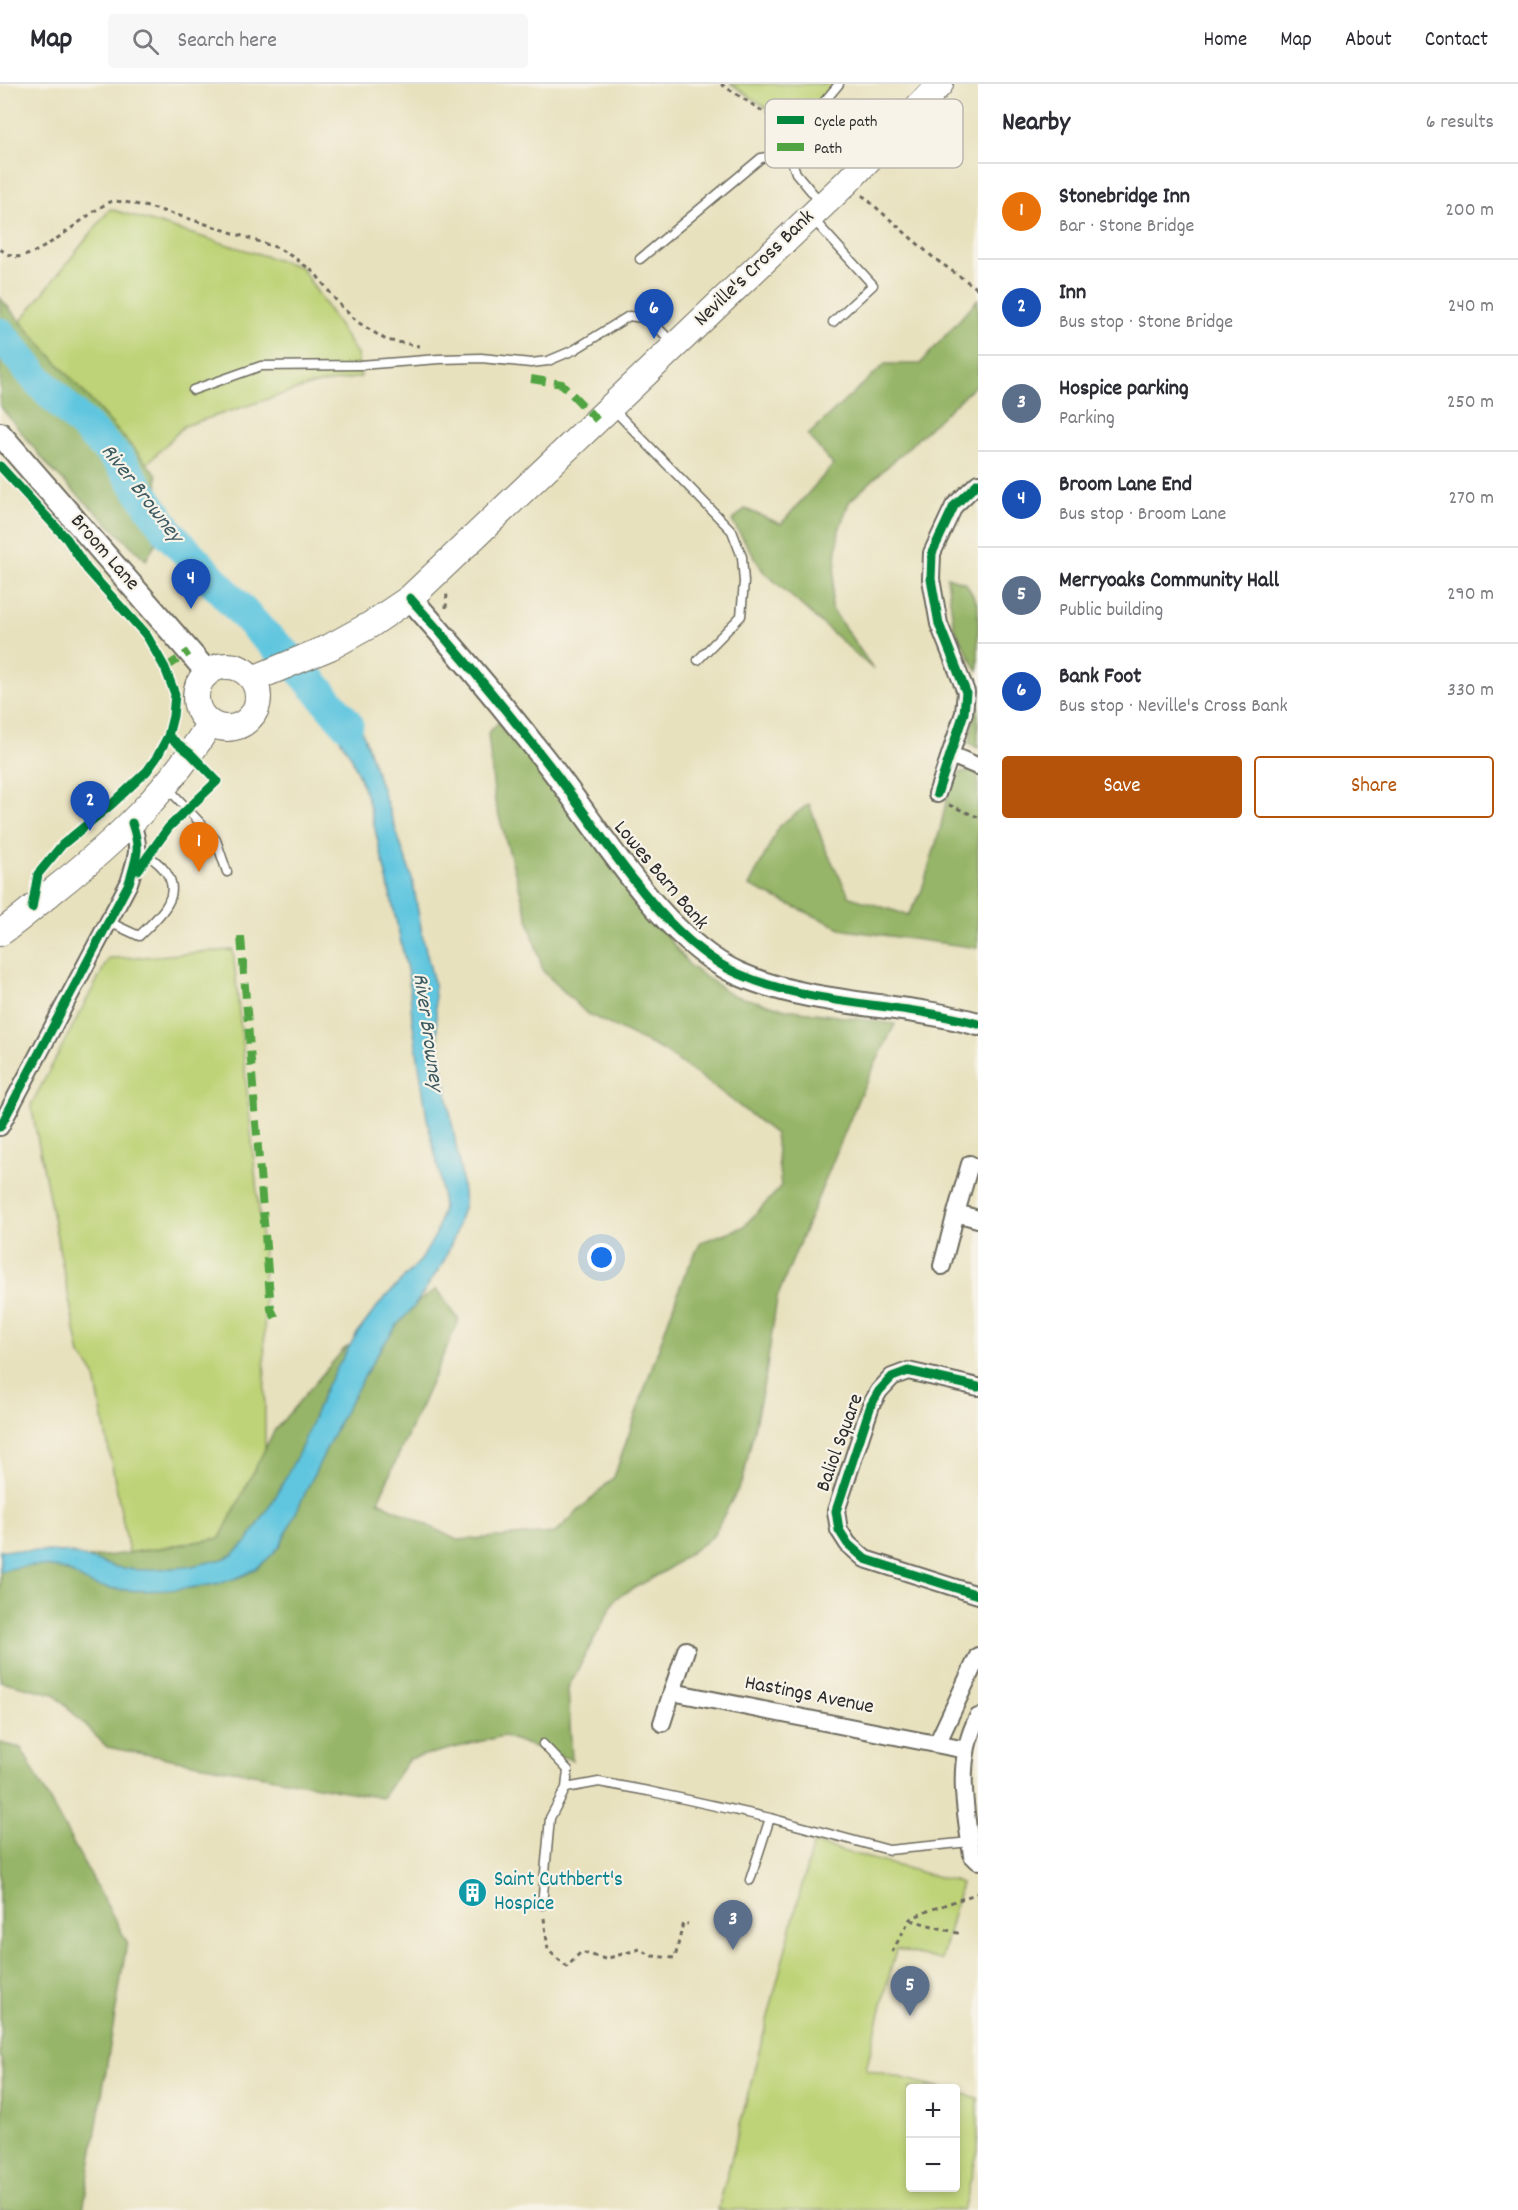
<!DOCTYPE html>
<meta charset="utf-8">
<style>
:root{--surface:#fff;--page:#f7f7f7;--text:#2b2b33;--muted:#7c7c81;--line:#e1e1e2;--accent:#b45309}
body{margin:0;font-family:Dekko,sans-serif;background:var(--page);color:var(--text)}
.controls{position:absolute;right:18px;bottom:18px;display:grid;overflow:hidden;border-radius:6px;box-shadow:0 3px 9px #0003}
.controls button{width:54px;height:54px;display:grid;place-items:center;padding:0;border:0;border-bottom:2px solid var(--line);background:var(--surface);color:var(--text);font:30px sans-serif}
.you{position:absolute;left:602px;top:1174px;width:21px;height:21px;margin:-15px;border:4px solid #fff;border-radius:50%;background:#1a73e8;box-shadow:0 0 0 9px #1a73e833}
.badge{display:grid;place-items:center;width:39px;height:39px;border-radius:50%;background:var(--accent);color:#fff;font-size:20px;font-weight:700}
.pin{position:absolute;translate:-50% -50px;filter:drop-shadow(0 2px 3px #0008)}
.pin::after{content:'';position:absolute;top:32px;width:21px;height:18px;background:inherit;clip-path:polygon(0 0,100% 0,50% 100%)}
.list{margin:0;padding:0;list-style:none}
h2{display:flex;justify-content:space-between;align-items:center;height:78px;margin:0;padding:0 24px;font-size:26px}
h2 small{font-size:20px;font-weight:400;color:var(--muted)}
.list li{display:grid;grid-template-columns:39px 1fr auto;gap:18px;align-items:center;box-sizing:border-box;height:96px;padding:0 24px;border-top:2px solid var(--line)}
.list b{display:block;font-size:22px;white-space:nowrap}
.list p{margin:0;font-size:20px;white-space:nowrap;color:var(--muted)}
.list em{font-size:20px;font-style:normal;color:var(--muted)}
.actions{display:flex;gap:12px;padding:18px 24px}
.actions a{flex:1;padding:14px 0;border:2px solid var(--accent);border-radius:6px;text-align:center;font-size:21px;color:var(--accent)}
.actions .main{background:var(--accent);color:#fff}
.icon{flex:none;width:33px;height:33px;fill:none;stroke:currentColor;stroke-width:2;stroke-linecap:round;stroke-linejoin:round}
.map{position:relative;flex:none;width:978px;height:2126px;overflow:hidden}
header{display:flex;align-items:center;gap:36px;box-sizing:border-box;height:84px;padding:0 30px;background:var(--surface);border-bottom:2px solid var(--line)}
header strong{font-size:28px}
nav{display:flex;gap:33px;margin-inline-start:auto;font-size:21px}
.search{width:420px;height:54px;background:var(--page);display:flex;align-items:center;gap:15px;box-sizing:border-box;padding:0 21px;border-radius:6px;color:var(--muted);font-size:22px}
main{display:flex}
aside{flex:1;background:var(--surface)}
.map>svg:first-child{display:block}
.green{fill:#bed377;stroke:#747f51;stroke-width:1.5}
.forest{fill:#96b568;stroke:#60704a;stroke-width:1.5}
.water{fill:#61c6df;stroke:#467885;stroke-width:1.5}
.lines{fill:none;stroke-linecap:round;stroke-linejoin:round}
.river{stroke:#61c6df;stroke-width:33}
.lane-casing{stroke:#6d6b5e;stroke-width:11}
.street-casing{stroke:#6d6b5e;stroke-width:20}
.secondary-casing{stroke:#6d6b5e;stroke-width:26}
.primary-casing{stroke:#6d6b5e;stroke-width:28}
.path{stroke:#6d6b5e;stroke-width:3;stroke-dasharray:4.5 4.5;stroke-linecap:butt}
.lane{stroke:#fff;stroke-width:8}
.street{stroke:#fff;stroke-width:16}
.secondary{stroke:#fff;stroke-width:22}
.primary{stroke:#fff;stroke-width:26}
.quiet{stroke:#51a443;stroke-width:8;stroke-dasharray:15 8;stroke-linecap:butt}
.cycleway-casing{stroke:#f7f3e8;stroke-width:13}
.cycleway{stroke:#00873e;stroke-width:9}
.labels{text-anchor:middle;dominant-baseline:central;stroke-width:4.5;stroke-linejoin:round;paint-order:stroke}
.street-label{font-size:21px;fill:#2b2b2b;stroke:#f7f3e8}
.culture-label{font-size:21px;fill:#0d838f;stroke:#f7f3e8;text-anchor:start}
.water-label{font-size:22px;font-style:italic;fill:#3b5a61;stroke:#f7f3e8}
.key{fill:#f7f3e8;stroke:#bab7af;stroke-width:1.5}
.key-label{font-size:16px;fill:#2b2b2b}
</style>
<header>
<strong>Map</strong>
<div class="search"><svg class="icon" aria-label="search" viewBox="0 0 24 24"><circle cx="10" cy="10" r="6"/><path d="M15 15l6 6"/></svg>Search here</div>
<nav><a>Home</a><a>Map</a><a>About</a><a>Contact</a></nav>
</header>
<main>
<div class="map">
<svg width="978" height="2126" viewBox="0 0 978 2126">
<rect width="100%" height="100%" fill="#f7f3e8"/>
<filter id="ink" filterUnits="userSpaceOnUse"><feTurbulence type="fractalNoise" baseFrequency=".0167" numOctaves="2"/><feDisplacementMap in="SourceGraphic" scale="12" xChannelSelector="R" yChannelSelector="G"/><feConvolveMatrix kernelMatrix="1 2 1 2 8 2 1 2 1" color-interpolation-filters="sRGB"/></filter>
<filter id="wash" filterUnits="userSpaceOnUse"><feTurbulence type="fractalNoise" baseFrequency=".008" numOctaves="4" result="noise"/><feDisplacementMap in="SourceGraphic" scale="24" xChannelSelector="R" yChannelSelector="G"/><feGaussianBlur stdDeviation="1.35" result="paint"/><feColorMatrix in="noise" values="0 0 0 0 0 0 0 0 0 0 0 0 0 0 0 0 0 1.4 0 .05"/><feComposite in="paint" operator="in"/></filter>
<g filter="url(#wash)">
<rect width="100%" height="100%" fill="#e8e1be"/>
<path class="green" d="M731 0H839L800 46Z
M110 125 301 183 357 270 361 293 312 301 184 342 147 380 20 238Z
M233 866 264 1178 265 1366 220 1454 129 1469 94 1289 80 1271 31 1021 109 874C151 874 192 868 233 866Z
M813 1759 961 1799 941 1876 896 1865 866 1985 942 2004H910V2104H956V2008L978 2014V2067L963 2126H718Z"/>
<path class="forest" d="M0 214 157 391 159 453 146 476 51 385 0 322Z
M978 215V299L849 418 839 446 831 524 874 586 763 487 732 437 745 425 781 440 833 381 808 351 885 280H920Z
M947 493 966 499 978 521V588L954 544Z
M978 612V664L969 659Z
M500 637 503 648H510L690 882 732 911 786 925 895 940 860 1011 777 1214 766 1289 743 1396 712 1453 665 1487 616 1514 568 1604 572 1676 503 1652 409 1675 382 1714 107 1663 54 1610 0 1597V1476L64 1477 129 1469 220 1454 274 1347 344 1265 437 1205 459 1236 378 1417 457 1456 555 1449 614 1393 683 1194 701 1158 743 1143 781 1103 775 1050 720 1007 664 967 586 929 543 887 495 718 488 649Z
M961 688H978V864L845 846 749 802 780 741 809 720 825 764 850 813 908 831 921 809 940 746 948 709Z
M0 1659 21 1664 127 1858 83 2126H0V2093L4 2080 2 1974 0 1973Z"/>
<path class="water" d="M329 598 347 617 364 652 412 794 423 855 434 899 438 959 461 1090 464 1120 455 1151 443 1179 413 1224 397 1241 376 1272 342 1332 280 1462C272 1471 262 1481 252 1487 217 1507 137 1511 97 1502 85 1500 76 1490 64 1486 44 1480 19 1481 0 1488V1466L67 1468 116 1483 139 1486 187 1483 223 1475 232 1471 247 1458 276 1412 301 1364 326 1303 356 1251 380 1219 421 1176 436 1150 443 1124 440 1092 427 1034 412 934 409 895 387 795 368 716 351 672 331 641 307 613Z"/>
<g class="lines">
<path class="river" d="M0 250 38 296 119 376 169 449 262 549 298 582 347 640"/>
</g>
</g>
<g filter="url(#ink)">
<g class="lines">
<defs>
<path id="lane" d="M821 119 796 89 789 69 797 50 839 0
M813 135 873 201 833 238
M640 175 761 74 789 69
M193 306 261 282 360 281 439 275 481 274 531 279 548 277 574 266 629 232 649 235 673 259
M613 325 732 447 742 473 744 498 741 532 698 576
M167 703 216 756 227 788
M109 838 139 852C149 842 162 831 168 819 181 795 158 776 139 767
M543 1660 568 1686 566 1704
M750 1796 770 1734
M542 1821 550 1734 566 1704 599 1698 648 1707 770 1734 889 1766 970 1758"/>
<path id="street" d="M951 671 977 682
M937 710 964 629 966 608 939 540 931 495 932 469 954 422 978 399
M0 1043 129 799C137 772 141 766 132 739
M956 1129 970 1080
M942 1182 956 1129 978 1135
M978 1303 908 1287 892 1293 879 1307 871 1321 836 1427 839 1446 848 1460 865 1475 978 1511
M672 1608 686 1566
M978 1633C955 1675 965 1726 972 1771L978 1777
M662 1639 672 1608 966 1666
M937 1660 978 1572"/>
<path id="secondary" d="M0 350 207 588
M410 514C458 568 505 624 549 681 600 746 662 856 739 890 814 923 900 918 978 940"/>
<path id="primary" d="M196 613a31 31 0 1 1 62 0a31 31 0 1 1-62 0Z
M253 595 330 563 370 541 410 514 847 98 940 0
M0 849C19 836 36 821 54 806 116 757 169 707 210 639"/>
</defs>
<use href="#lane" class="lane-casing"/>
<use href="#street" class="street-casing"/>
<use href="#secondary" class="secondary-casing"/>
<use href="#primary" class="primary-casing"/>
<path class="path" d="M721 0 788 44
M862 111 935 175 978 205
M0 165C3 167 8 171 12 172 35 180 88 127 110 118 127 111 253 156 278 164L296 175 315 189 338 219 356 237 386 256 419 262
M446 524 447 509
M949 721 978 733
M544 1834 548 1866 567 1883 581 1868 605 1875 640 1865 652 1872 675 1874 683 1839 688 1840
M911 1836 961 1850
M892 1868 910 1835 930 1826 978 1809"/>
<use href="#lane" class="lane"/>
<use href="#street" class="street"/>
<use href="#secondary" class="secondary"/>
<use href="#primary" class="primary"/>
<path class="quiet" d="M531 295 562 300 597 336
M165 584 189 568
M241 853 271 1225 276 1235"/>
<defs>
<path id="cycleway" d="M0 382 67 455 87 485 147 552 165 584 175 610 173 632 168 652 157 673 147 687 112 720 62 761 38 790 32 824
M410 514C458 568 505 624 549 681 600 746 662 856 739 890 814 923 900 918 978 940
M937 710 964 629 966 608 939 540 931 495 932 469 954 422 978 399
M138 786 169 743 217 697 191 670 168 652
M0 1043 129 799C137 772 141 766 132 739
M978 1303 908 1287 892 1293 879 1307 871 1321 836 1427 839 1446 848 1460 865 1475 978 1511"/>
</defs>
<use href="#cycleway" class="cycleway-casing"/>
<use href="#cycleway" class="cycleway"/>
</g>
</g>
<defs>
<symbol id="building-disc" viewBox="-11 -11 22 22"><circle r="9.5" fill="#0f9aa8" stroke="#f7f3e8"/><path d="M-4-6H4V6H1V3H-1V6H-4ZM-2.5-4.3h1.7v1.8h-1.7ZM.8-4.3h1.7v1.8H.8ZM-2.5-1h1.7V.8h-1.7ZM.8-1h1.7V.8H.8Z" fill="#fff"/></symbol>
</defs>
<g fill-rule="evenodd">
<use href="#building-disc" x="456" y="1792" width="33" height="33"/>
</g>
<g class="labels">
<g class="street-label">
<text transform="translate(755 185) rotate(-44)">Neville's Cross Bank</text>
<text transform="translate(104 469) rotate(49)">Broom Lane</text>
<text transform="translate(660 792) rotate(50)">Lowes Barn Bank</text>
<text transform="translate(841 1359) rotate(-70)">Baliol Square</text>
<text transform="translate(809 1612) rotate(11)">Hastings Avenue</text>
</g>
<g class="culture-label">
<text x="494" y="1797">Saint Cuthbert's<tspan x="494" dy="24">Hospice</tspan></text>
</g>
<g class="water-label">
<text transform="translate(141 410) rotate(52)">River Browney</text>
<text transform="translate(427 948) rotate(82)">River Browney</text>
</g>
</g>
<rect x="765" y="15" width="198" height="69" rx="9" class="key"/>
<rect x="777" y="32" width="27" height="8" fill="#00873e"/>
<rect x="777" y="59" width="27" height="8" fill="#51a443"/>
<g class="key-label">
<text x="814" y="42">Cycle path</text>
<text x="814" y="69">Path</text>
</g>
</svg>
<div class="controls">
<button>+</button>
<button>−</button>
</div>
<div class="you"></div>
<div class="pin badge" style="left:199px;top:788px;background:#e8710a">1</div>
<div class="pin badge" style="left:90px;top:747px;background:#1a4fb4">2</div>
<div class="pin badge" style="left:733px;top:1866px;background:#5c6f8a">3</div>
<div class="pin badge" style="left:191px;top:525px;background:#1a4fb4">4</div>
<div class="pin badge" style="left:910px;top:1932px;background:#5c6f8a">5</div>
<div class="pin badge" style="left:654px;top:255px;background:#1a4fb4">6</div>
</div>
<aside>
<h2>Nearby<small>6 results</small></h2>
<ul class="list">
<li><span class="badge" style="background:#e8710a">1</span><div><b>Stonebridge Inn</b><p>Bar · Stone Bridge</p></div><em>200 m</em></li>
<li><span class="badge" style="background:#1a4fb4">2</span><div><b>Inn</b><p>Bus stop · Stone Bridge</p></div><em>240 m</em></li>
<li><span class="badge" style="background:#5c6f8a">3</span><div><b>Hospice parking</b><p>Parking</p></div><em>250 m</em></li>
<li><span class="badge" style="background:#1a4fb4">4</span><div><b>Broom Lane End</b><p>Bus stop · Broom Lane</p></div><em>270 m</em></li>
<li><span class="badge" style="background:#5c6f8a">5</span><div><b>Merryoaks Community Hall</b><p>Public building</p></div><em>290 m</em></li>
<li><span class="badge" style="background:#1a4fb4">6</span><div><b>Bank Foot</b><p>Bus stop · Neville's Cross Bank</p></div><em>330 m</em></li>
</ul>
<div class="actions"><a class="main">Save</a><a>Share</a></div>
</aside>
</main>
